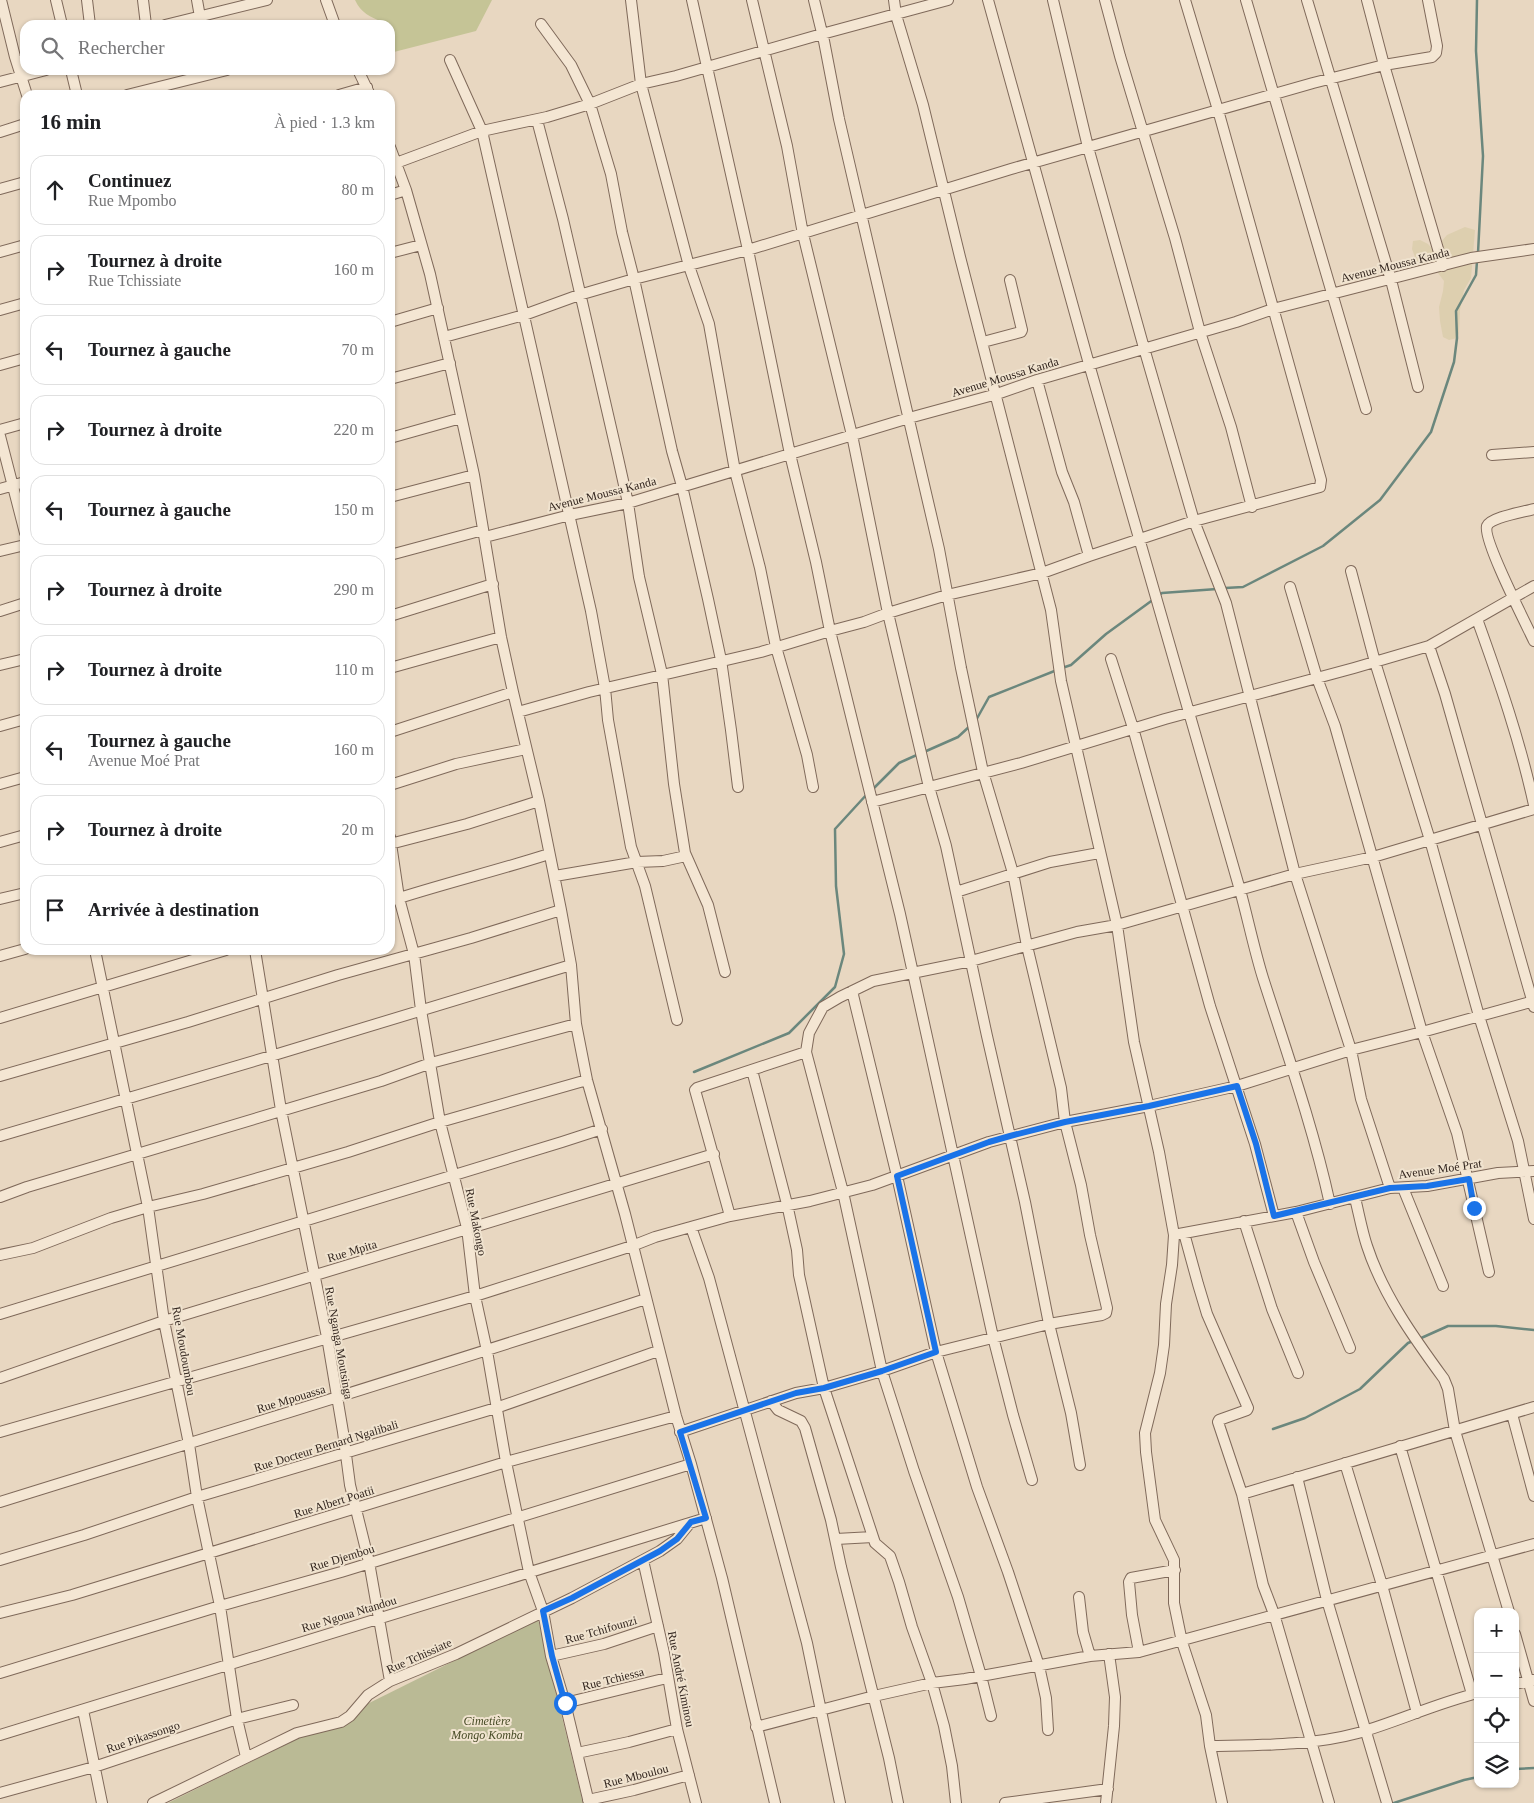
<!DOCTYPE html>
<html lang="fr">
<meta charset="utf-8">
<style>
:root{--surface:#fff;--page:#f6f6f6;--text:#202124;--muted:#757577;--line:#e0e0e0}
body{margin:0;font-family:"Times New Roman",serif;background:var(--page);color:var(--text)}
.controls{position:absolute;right:15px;bottom:15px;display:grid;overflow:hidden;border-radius:10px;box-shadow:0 1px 4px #0004}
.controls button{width:45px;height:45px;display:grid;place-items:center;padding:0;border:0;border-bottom:1px solid var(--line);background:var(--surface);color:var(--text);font:25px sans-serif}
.stop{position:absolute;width:15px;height:15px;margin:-11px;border:4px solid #1a73e8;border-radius:50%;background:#fff}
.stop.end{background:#1a73e8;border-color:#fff;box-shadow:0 1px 5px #0008}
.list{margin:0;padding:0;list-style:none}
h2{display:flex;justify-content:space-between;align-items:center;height:65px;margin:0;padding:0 20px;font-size:21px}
h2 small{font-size:16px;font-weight:400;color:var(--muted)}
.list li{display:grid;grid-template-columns:32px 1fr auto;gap:15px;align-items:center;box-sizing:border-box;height:70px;margin:0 10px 10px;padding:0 10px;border:1px solid var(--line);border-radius:15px}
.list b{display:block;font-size:19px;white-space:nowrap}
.list p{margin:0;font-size:16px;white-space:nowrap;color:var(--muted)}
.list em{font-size:16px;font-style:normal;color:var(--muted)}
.icon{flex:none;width:28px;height:28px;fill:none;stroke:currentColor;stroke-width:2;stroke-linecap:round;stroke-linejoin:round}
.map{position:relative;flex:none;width:1534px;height:1803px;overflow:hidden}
.search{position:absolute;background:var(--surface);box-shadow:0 1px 4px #0004;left:20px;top:20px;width:375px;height:55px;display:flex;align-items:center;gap:12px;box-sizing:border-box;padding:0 18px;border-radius:15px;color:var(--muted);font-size:19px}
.panel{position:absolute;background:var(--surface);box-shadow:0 1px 4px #0004;left:20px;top:90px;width:375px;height:865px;border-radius:15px}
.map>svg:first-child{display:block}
.farmland{fill:#ddcfaf}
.green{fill:#c5c496}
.cemetery{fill:#baba95}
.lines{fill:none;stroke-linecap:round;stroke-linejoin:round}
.stream{stroke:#6b877d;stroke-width:2.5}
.minor-casing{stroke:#7f695a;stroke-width:12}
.minor{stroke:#f4e6d3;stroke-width:10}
.route{stroke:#1a73e8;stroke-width:6}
.labels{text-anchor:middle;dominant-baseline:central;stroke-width:4;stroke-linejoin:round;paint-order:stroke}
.street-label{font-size:12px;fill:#31241d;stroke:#f0e3cf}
.park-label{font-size:12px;font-style:italic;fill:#474b26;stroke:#f0e3cf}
</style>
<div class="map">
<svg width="1534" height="1803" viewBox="0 0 1534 1803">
<rect width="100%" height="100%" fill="#e8d7c1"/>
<path class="farmland" d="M1465 227 1475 230 1471 278 1464 290 1460 310 1459 333 1457 338 1449 340 1443 337 1440 321 1439 307 1443 291 1444 281 1438 273H1430L1416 260 1412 249 1413 241 1420 240 1428 244 1436 253 1441 242 1447 235Z"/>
<path class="green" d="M355 0H492L476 31 390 53V25H384L383 22C370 17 361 13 355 0Z"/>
<path class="cemetery" d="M538 1619 583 1803H168Z"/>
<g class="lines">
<path class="stream" d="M1477 0 1476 51 1483 156 1478 253
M1225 588 1243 587 1323 546 1380 500 1431 432 1454 362 1457 338 1456 311 1476 275 1477 261
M1158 596 1162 593 1217 589
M1062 668 1071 665 1106 634 1154 599
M975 722 989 697 1057 670
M924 752 958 737 971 725
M872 790 899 763 919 754
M694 1072 789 1033 835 987 844 954 836 886 835 829 868 793
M1419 1339 1448 1326H1496L1534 1330
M1273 1429 1305 1418 1360 1389 1408 1343 1413 1341
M1515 1769 1534 1768
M1394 1803 1464 1780 1478 1777"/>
<defs>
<path id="minor" d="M1 0 15 57 27 95
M56 0 62 25
M87 0 90 25
M143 0 146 25
M197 0 200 17
M326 0 335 25
M631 0 641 84 689 266 709 324 735 471 760 568 776 647 807 755 813 787
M692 0 748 250 790 454 816 562 830 631 900 914 993 1337 1013 1415 1032 1480
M752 0 787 146 803 234 852 435 888 613 929 787 946 846 987 1036 1025 1202 1049 1324 1071 1413 1080 1465
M894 0 896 15 923 105 960 257 1051 610 1061 681 1117 925 1134 1042 1159 1152 1174 1235 1172 1265 1166 1304 1164 1345 1160 1373 1145 1433 1146 1452 1155 1520 1174 1560V1603L1182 1642 1206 1715 1210 1746 1222 1803
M988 0 1089 364 1240 890C1248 919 1254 949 1263 978 1287 1053 1313 1127 1330 1204
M1053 0 1088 147 1144 348 1194 521 1226 603 1295 874 1351 1050 1361 1099 1390 1188
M1105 0 1120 56 1175 238 1200 332 1231 427 1252 507
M1246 0 1366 409
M1307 0 1391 280 1418 387
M1367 0 1384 65 1443 266
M541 24 571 65 590 104 611 174 622 232 634 279 672 451 682 486 708 599 721 660 731 730 738 787
M165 25 267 0
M450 60 482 131 591 611 605 688 608 720 631 847 645 886 677 1020
M71 70 77 95
M358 70 370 95
M0 82 46 70
M127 95 227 70
M339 95 367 87
M537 120 563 219 618 458 628 503 639 577 662 674 674 784 685 853 708 905 725 972
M0 132 25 124
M390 147 406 190 430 274 474 475 501 637 513 692 539 801 561 910 571 965 576 1024 587 1080 625 1214 676 1416 691 1464 722 1578 775 1803
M396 163 482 131 547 117 590 104 641 84 676 76 822 34 948 0
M0 189 25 182
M390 195 406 190
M0 252 25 245
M390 253 421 245
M0 310 25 303
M390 322 438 308
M444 337 524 315 579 295 634 279 748 250 1011 169 1313 83 1384 65 1432 57 1436 53 1437 46 1428 0
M983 342 1021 332 1022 330 1010 280
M0 365 25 358
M390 379 450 363
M1037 380 1062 472 1074 502 1089 556
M0 430 25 423
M0 436 25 533
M390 438 461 418
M1492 455 1534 452
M0 489 25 482
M390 497 474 475
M1534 509C1524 512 1491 517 1487 526 1482 538 1526 624 1534 641
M485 537 570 515 628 503 909 418 997 394 1037 380 1236 322 1273 309 1471 258 1534 249
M0 551 25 545
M390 555 483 530
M1351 571 1375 662 1430 840 1479 1016 1518 1141 1534 1219
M1290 587 1317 678 1335 726 1422 1032 1457 1133 1489 1272
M0 611 25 603
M390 616 493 584
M1477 619C1499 680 1520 741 1534 805
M1429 646 1445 694 1534 1007
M1111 659 1133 728 1210 1006 1255 1144 1274 1216
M0 665 25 659
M390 668 501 637
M518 712 589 692 761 652 830 631 864 622 888 613 947 595 1042 573 1089 556 1194 521 1320 487 1321 480 1218 110 1185 0
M0 726 25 719
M390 732 513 692
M0 784 25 777
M390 785 456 764 526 749
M872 802 1021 763 1165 719 1354 668 1429 646 1534 586
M390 837 399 898 414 954 421 1010 440 1122 467 1228 475 1296 487 1351 506 1462 529 1572 543 1611 551 1656 565 1703 589 1803
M0 842 25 835
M390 844 467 824 539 801
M555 876 637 862 663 861 686 856
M956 892 1050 862 1099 853
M0 899 25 893
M390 901C442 884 496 871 549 854
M95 950 148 1207 164 1321 189 1444 197 1497 220 1606 237 1719 246 1757
M255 950 281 1110 327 1337 343 1432 350 1485 369 1562 390 1681
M0 956 25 949
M852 991 897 1176 936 1352 977 1487 1008 1572 1039 1666 1046 1698 1048 1730
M0 1018 226 950
M752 1070 787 1204 797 1250 799 1275 824 1388 875 1543 890 1556 899 1582 912 1627 932 1683 944 1726 952 1766 956 1803
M0 1076 188 1022 338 975 471 938 561 910
M0 1136 271 1056 571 965
M1403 1188 1443 1286
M0 1197 27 1187 381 1081 431 1063 576 1024
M1355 1198C1359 1214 1362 1231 1367 1246 1383 1295 1414 1338 1444 1379L1448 1389 1455 1431 1509 1612
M1296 1212 1314 1262 1350 1348
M730 1216 695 1090 697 1088 806 1052
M1244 1221 1272 1309 1298 1373
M691 1227 709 1278 807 1643 840 1803
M1184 1233 1198 1284 1207 1314 1248 1408 1247 1410 1219 1420 1218 1422 1242 1494 1263 1585 1274 1614 1329 1803
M1179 1234 1296 1212 1390 1188 1427 1186 1498 1173 1534 1171
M0 1255 33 1248 111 1218 148 1207 203 1194 348 1152 440 1122 587 1080
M0 1314 562 1142 602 1129
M0 1378 164 1321 714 1154
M771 1401 778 1410 801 1421 805 1428 831 1520 841 1567 889 1758 898 1803
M1512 1414 1534 1496
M0 1432 475 1296 632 1246 655 1237 730 1216 810 1201 872 1185 989 1142 1065 1122 1149 1106 1237 1086 1351 1050 1422 1032 1534 1001
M680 1432 796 1393 824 1388 882 1371 936 1352 1049 1324 1102 1315 1106 1313 1107 1308 1090 1235 1081 1185 1065 1122 1061 1088 1027 946 1013 873 983 772 961 668 939 549 839 119 824 41 814 0
M1400 1446 1472 1694
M1345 1463 1382 1585 1417 1713
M1297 1477 1327 1600 1387 1803
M1242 1494 1534 1407
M0 1502C215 1435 431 1369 646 1299
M836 1539 873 1537
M0 1560 84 1535 197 1497 496 1408 658 1351
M643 1560 664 1653 677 1729 696 1803
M1079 1597 1083 1632 1090 1656
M0 1613 72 1595 506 1462 676 1416
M1515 1634 1534 1701
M1139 1652 1132 1615 1129 1582 1131 1578 1175 1570
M551 1656 604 1644 658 1626
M0 1673 220 1606 341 1572 691 1464
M1515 1684 1533 1680
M565 1703 667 1678
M83 1710 102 1803
M991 1716 981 1676 958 1597 914 1471 882 1371 843 1192 806 1052 809 1033 823 1007 840 997 873 981 971 961 1077 932 1117 925 1295 874 1373 857 1534 809
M756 1727 874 1696 932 1683 965 1679 1090 1656 1139 1652 1534 1544
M0 1735 706 1518
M1210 1746C1259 1745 1310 1746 1358 1733 1399 1721 1437 1703 1478 1693
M577 1753 629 1742 677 1729
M0 1793 94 1767 237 1719 293 1705
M588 1800 634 1790 689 1775
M153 1803 297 1733 341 1722 350 1716 368 1695 390 1681 456 1654 572 1598 660 1551 677 1539 690 1523
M1005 1803 1108 1789
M1106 1803 1114 1726 1115 1697 1109 1654"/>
</defs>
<use href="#minor" class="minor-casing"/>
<use href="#minor" class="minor"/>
</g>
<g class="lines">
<path class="route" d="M565 1703 552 1656 543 1611 572 1598 660 1551 677 1539 691 1522 706 1518 680 1432 796 1393 824 1388 882 1371 936 1352 897 1176 989 1142 1010 1136 1065 1122 1149 1106 1237 1086 1256 1144 1274 1216 1390 1188 1427 1186 1469 1179 1474 1208"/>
</g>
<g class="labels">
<g class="street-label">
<text transform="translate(1395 265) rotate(-14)">Avenue Moussa Kanda</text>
<text transform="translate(1005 377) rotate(-17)">Avenue Moussa Kanda</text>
<text transform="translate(602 494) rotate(-14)">Avenue Moussa Kanda</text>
<text transform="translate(1440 1169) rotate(-8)">Avenue Moé Prat</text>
<text transform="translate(476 1222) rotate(79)">Rue Makongo</text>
<text transform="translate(352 1251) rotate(-17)">Rue Mpita</text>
<text transform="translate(339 1343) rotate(80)">Rue Nganga Moutsinga</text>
<text transform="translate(184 1351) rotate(80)">Rue Moudoumbou</text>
<text transform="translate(291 1399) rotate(-17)">Rue Mpouassa</text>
<text transform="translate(326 1446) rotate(-17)">Rue Docteur Bernard Ngalibali</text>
<text transform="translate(334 1502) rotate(-17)">Rue Albert Poatii</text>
<text transform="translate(342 1558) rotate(-17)">Rue Djembou</text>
<text transform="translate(349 1614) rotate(-17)">Rue Ngoua Ntandou</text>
<text transform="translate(601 1630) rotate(-16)">Rue Tchifounzi</text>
<text transform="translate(419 1656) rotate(-24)">Rue Tchissiate</text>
<text transform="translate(613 1679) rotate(-14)">Rue Tchiessa</text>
<text transform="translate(681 1679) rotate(79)">Rue André Kiminou</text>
<text transform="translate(143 1737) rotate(-19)">Rue Pikassongo</text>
<text transform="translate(636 1776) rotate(-14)">Rue Mboulou</text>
</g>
<g class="park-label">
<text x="487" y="1721">Cimetière<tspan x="487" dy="14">Mongo Komba</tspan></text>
</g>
</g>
</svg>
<div class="controls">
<button>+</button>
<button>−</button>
<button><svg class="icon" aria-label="locate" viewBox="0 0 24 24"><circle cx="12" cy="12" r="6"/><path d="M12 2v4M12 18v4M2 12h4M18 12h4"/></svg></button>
<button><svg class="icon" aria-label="layers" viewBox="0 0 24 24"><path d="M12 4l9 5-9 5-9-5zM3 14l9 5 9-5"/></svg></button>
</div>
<div class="stop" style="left:565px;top:1703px"></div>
<div class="stop end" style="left:1474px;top:1208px"></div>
<div class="search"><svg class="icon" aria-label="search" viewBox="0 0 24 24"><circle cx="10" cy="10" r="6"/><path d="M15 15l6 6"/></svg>Rechercher</div>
<section class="panel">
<h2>16 min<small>À pied · 1.3 km</small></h2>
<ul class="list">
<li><svg class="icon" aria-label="ahead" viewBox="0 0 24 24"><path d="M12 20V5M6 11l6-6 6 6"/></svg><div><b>Continuez</b><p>Rue Mpombo</p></div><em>80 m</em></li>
<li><svg class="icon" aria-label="right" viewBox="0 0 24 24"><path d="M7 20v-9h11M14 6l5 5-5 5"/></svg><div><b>Tournez à droite</b><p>Rue Tchissiate</p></div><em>160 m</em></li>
<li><svg class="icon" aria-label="left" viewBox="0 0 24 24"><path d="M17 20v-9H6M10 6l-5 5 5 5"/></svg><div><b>Tournez à gauche</b></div><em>70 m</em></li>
<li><svg class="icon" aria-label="right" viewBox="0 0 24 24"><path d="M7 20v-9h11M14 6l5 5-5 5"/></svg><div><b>Tournez à droite</b></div><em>220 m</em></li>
<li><svg class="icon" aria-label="left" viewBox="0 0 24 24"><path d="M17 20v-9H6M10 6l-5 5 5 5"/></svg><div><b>Tournez à gauche</b></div><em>150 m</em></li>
<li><svg class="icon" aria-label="right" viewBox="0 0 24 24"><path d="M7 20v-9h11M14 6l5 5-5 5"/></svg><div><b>Tournez à droite</b></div><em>290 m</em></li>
<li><svg class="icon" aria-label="right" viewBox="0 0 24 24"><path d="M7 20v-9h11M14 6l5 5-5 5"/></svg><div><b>Tournez à droite</b></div><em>110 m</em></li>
<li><svg class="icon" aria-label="left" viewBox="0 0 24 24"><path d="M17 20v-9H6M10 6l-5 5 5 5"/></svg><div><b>Tournez à gauche</b><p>Avenue Moé Prat</p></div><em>160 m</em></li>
<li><svg class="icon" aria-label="right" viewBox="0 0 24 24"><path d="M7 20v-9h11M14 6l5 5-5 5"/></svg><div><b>Tournez à droite</b></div><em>20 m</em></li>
<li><svg class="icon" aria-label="arrive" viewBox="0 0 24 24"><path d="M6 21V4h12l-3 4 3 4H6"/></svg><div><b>Arrivée à destination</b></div></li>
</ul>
</section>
</div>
